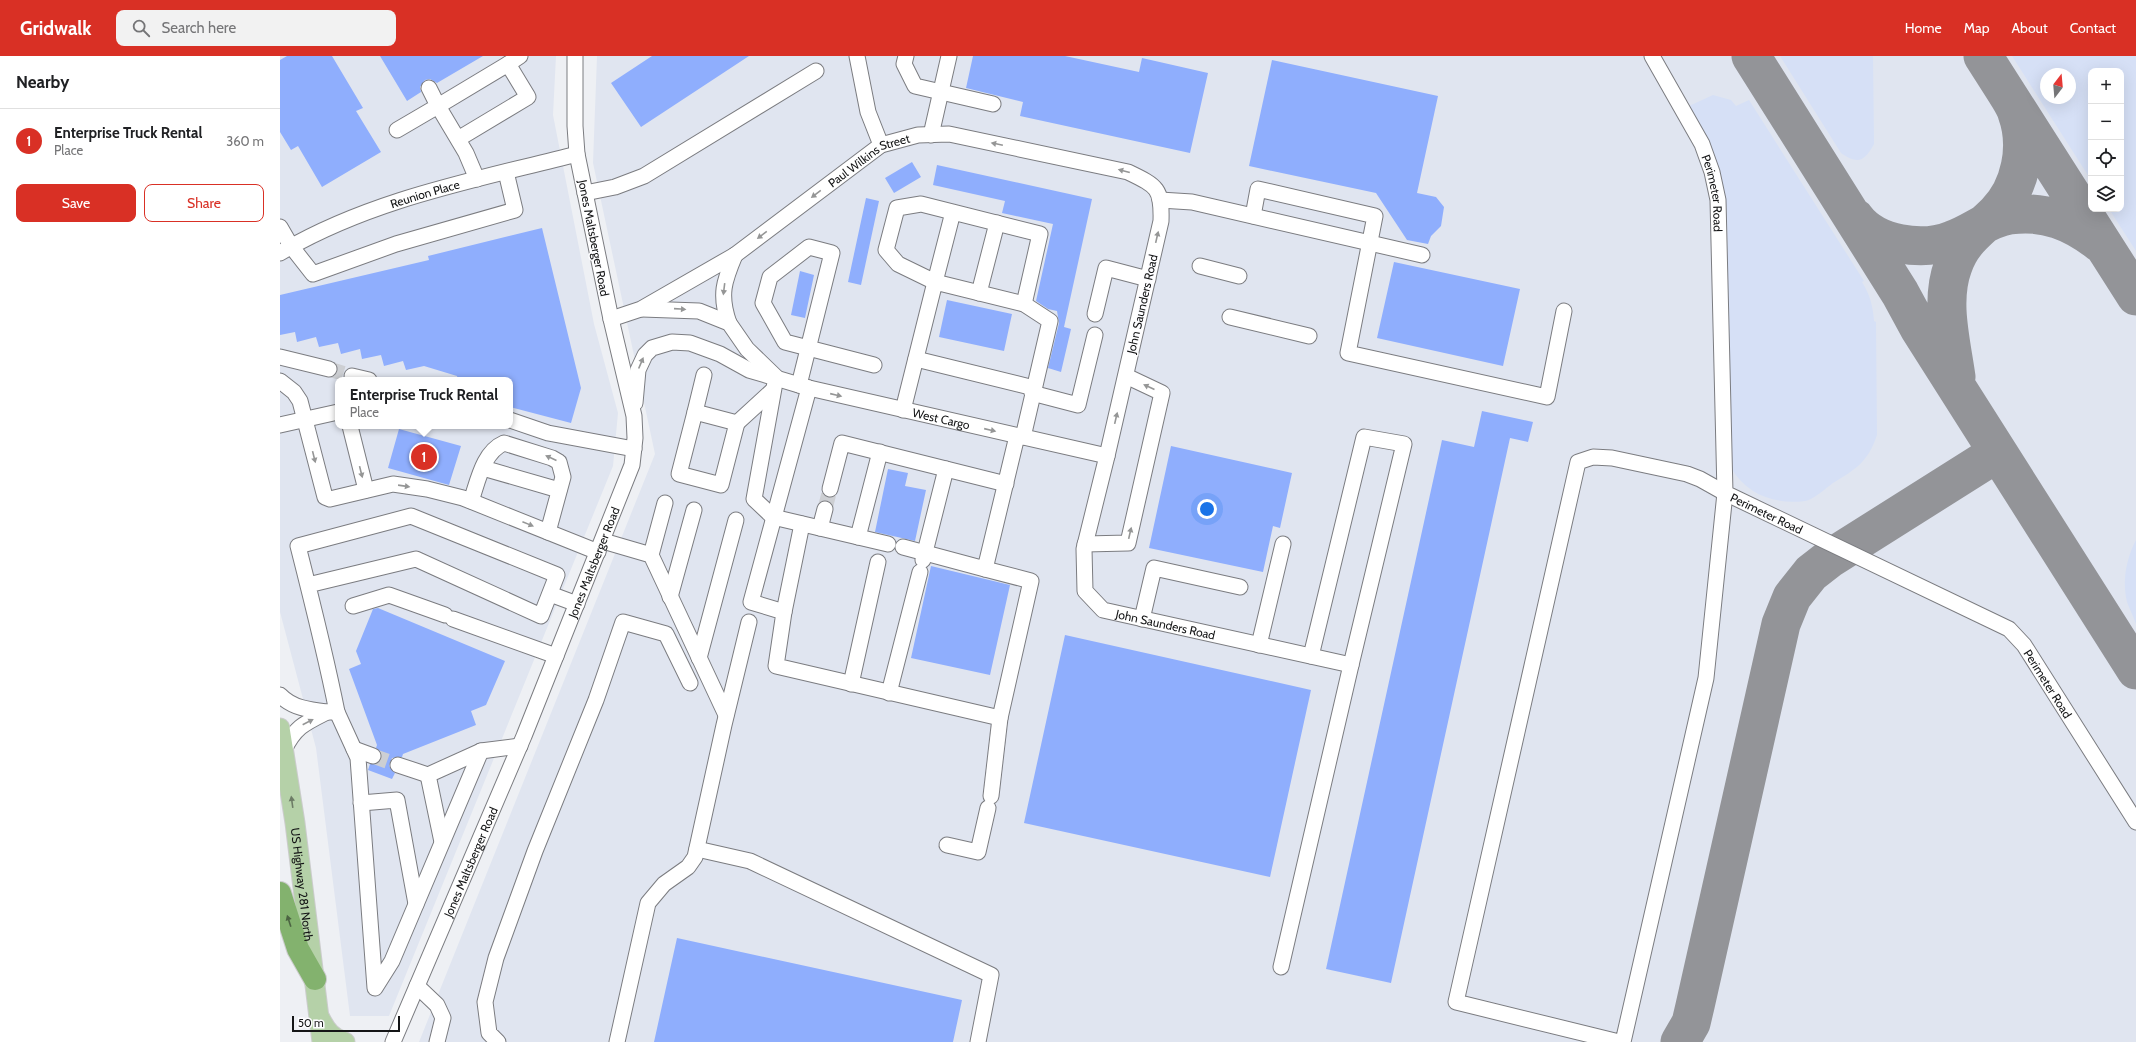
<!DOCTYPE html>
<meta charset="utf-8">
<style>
:root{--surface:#fff;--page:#f2f2f2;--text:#202124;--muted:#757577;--line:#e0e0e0;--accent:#d93025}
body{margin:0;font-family:Cabin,sans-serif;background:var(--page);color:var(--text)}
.controls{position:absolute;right:12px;top:12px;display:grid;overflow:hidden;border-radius:8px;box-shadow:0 4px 16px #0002}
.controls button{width:36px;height:36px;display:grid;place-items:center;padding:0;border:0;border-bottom:1px solid var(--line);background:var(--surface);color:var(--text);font:20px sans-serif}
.compass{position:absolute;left:1760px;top:12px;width:36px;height:36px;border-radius:50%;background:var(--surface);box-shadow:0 4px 16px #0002;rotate:16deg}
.scale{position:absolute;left:12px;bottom:10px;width:108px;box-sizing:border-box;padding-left:4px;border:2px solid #141516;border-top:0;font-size:11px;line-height:14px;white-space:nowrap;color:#141516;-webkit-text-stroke:3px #fdfdff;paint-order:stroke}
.you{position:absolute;left:927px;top:453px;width:14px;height:14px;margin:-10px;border:3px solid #fff;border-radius:50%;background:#1a73e8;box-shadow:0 0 0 6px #1a73e833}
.badge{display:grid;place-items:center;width:26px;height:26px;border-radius:50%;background:var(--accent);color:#fff;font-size:13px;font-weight:700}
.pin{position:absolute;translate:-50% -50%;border:2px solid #fff;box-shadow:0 1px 4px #0006}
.popup{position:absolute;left:55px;top:321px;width:178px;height:52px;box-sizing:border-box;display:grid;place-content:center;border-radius:8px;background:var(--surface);filter:drop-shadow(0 1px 3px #0005);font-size:13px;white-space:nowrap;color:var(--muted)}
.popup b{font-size:15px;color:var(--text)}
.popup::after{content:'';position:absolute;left:50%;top:100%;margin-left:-8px;border:8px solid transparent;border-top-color:var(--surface)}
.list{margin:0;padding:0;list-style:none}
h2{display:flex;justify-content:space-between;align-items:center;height:52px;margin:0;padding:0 16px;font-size:17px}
h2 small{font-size:13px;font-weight:400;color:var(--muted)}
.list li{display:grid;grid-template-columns:26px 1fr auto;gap:12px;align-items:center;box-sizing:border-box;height:64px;padding:0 16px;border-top:1px solid var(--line)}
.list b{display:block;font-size:15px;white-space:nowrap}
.list p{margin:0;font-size:13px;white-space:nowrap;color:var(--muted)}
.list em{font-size:13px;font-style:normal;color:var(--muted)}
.actions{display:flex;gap:8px;padding:12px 16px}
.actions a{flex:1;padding:9px 0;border:1px solid var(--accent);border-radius:8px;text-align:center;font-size:14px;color:var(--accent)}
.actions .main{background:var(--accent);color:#fff}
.icon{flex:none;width:22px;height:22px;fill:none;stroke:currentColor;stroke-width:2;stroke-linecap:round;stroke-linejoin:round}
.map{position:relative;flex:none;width:1856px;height:986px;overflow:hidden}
header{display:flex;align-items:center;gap:24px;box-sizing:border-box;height:56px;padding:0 20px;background:var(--accent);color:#fff}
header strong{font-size:19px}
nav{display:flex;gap:22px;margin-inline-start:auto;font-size:14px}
.search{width:280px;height:36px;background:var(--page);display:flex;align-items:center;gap:10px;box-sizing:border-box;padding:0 14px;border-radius:8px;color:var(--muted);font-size:15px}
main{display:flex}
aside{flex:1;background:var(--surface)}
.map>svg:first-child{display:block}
.built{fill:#e0e5f0;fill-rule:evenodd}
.green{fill:#d6e0f6;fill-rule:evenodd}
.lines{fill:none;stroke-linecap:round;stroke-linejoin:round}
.taxiway{stroke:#939498;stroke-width:39}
.building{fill:#8faefd}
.minor-tunnel{stroke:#cdcfd3;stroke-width:15;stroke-dasharray:15 8;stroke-linecap:butt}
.minor-casing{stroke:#7b7c80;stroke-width:17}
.major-casing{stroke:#cbcccc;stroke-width:21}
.highway-casing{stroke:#cbcccc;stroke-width:24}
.minor{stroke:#fff;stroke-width:15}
.major{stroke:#b5d1a8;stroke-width:19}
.highway{stroke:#83b26e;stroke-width:22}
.oneway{fill:#959696}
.oneway2{fill:#6d7c66}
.oneway3{fill:#4c6442}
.labels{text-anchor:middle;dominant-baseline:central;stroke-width:3;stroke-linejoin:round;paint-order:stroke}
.street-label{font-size:12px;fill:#141516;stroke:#fdfdff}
</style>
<header>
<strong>Gridwalk</strong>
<div class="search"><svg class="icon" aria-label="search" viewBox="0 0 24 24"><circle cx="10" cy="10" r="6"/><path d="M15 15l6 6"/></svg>Search here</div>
<nav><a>Home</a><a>Map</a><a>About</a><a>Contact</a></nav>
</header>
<main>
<aside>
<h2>Nearby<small></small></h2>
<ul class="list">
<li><span class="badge">1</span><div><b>Enterprise Truck Rental</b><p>Place</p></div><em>360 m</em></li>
</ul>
<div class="actions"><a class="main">Save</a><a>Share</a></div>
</aside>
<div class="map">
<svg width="1856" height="986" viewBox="0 0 1856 986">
<rect width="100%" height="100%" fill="#eef0f4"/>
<path class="built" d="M0 0H276L273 59 314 268 338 357 333 410 109 960H70L36 692 0 556ZM58 324H230V370H58Z
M317 0H1856V986H139L375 398 313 107ZM1811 15H1841V153H1811ZM1766 18H1790V42H1766Z"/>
<path class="green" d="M1500 0H1593L1594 88C1585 105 1578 109 1561 97Z
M1732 0H1856V195L1829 153H1841V15H1811V124ZM1766 18H1790V42H1766Z
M1433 39 1451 44 1456 50 1469 44 1584 225 1582 226C1590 239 1593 250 1594 265L1596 266 1597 379C1588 406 1576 413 1553 427 1546 432 1533 444 1525 445 1496 449 1467 439 1451 412L1447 153C1442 112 1429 85 1409 50Z
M1856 484V568C1854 562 1850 554 1847 546 1842 525 1846 503 1856 484Z"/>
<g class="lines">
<path class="taxiway" d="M1471 0 1620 237 1639 272 1856 614
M1703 0 1856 240
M1575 162C1595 189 1642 196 1672 184 1693 177 1708 162 1730 159 1765 154 1793 166 1820 187
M1676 321C1671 285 1660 245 1673 210 1682 184 1698 175 1716 157 1741 132 1749 90 1737 57 1735 50 1730 43 1726 36
M1400 986 1411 967 1415 950 1501 568 1512 541 1531 517 1549 503 1717 397"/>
</g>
<path class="building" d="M7 0H52L83 52 76 55 101 96 42 131 18 90 11 94 0 76V4Z
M100 0H203L157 27 150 23 145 24 140 31 141 36 127 45Z
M372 0H469L361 71 331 27Z
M693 0H785L859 16 862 2 928 17 910 97 740 60 743 46 686 32Z
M992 4 1158 40 1137 137 1156 141 1164 151 1161 170 1151 180 1148 188 1127 184 1096 137 969 110Z
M632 106 641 121 614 137 605 122Z
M657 109 812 143 784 271 791 273 781 316 768 312 779 267 777 255 768 253 756 245 773 168 722 157 725 145 653 129Z
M586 142 599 145 581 229 568 226Z
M262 172 301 332 291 367 230 351V324H178L177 320 144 310 126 314 123 305 104 310 101 299 82 303 80 293 61 298 58 287 39 291 36 281 17 286 15 276 0 279V239L149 204 148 200Z
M1114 206 1240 233 1223 310 1097 282Z
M520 215 534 219 525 262 511 259Z
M667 244 732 258 724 295 659 281Z
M1202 355 1253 366 1248 386 1230 382 1111 927 1046 913 1162 384 1194 391Z
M119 373 181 390 169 429 108 412Z
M891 390 1012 417 1000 472 993 470 983 516 869 492Z
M608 413 628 417 625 430 646 434 635 485 595 476Z
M651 510 730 529 710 619 631 602Z
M98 552 225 605 206 649 191 655 196 669 123 698 122 701 112 702 109 710 115 717 112 723 88 714 90 708 99 707 102 698 96 692 97 689 69 613 81 608 76 595 93 553Z
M785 579 1031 634 990 821 744 767Z
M397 882 682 944 673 986H374Z"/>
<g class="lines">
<path class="minor-tunnel" d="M49 313 72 320
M545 453 550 433
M93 700 118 709"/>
<defs>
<g id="minor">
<path d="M577 0 588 56 601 89"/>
<path d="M626 0 624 8 635 30 713 48"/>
<path id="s1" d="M1372 0 1422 88 1432 116 1438 144 1445 437 1729 573 1744 589 1856 766"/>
<path d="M228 8 240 0"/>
<path d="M117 74 158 50 149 32"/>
<path d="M651 79 669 0"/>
<path d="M178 83 248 41 228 8 158 50 186 97 197 123"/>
<path d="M305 137 335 131 364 120 536 15"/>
<path d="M880 144 912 146 1142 199"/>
<path d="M673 156 655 226 618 208 606 194 617 152 641 148 760 178 744 248"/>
<path d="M973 160 978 133 1095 160 1068 297 1267 341 1284 255"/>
<path d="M0 171 11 190 33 218 116 188 235 154 226 116"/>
<path id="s2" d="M0 197C91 143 196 124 297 98"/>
<path d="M920 210 959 220"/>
<path d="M699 237 717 167"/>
<path d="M362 253 419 255 449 267 467 293 496 321 474 443 493 461 608 488"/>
<path d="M815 258 826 212 868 223"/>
<path d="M950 261 1029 280"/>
<path id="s3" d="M331 263 361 253 455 199 601 89 638 79 669 78 848 116C877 130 882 132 881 165L827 400 804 493 805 535 823 554 1071 609 1001 911"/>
<path d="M449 267C439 239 444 225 455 199"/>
<path d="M0 301 49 313"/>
<path d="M636 303 754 332"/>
<path d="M72 320 89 324"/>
<path d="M0 325 14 336 20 345 45 441 50 443 113 428 147 433 183 442 318 496"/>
<path d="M519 329 552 197 529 191 490 221 483 247 505 286 594 309"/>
<path d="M529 332 471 546 504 556 496 610 720 662 751 525 705 513"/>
<path d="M752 337 798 349 815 279"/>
<path id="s4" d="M355 347 358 314 365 299 372 292 392 286 410 287 440 298 469 314 529 332 827 400"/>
<path d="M623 354 655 226 744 248 770 265 743 381"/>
<path d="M415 356 457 367 441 429 399 418Z"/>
<path d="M415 356 424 319"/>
<path d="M230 364 268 377 354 393"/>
<path d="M457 367 493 334"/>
<path d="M0 369 58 356"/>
<path d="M70 370 86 434"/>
<path d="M203 412 279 434"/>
<path d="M550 433 562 387 726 428"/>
<path d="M191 445C198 425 203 396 224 387L272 402 279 406 283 421 268 476"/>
<path d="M540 472 545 453"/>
<path d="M578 481 600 396"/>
<path d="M323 485 371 499 446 659"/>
<path d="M805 488 848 487 882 337 846 320"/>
<path d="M623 491 705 513 737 380"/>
<path d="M371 499 385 447"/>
<path d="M643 504 666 413"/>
<path d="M28 529 136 503 261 560 277 519 131 460 18 490C32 545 46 600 57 656H47"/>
<path d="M270 538 297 548"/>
<path d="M390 541 414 454"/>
<path d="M73 550 109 539 165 559"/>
<path d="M504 556 522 468"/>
<path d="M173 563 276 600"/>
<path d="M862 563 874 512 960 531"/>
<path d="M979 589 1003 488"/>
<path d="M1031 600 1084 381 1124 388 1071 609"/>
<path d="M419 602 456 464"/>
<path d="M571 628 598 506"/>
<path d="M609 637 640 516"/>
<path d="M0 639C12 652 30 654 47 656 25 667 15 671 4 694"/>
<path d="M57 656 78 702 95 932 112 905 201 695 240 690"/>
<path d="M74 693 93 700"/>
<path d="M118 709 148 719"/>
<path d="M711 740 720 662"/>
<path d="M81 747 117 744 136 848"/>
<path d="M162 786 148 719 201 695"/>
<path d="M667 789 698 796 708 752"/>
<path d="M417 793 470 805 711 919 698 986"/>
<path d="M137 930 157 949 163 962 157 986"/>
<path id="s5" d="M113 986 244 680 352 409 355 382 354 360 331 263 297 98 295 70V0"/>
<path d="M218 986 209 977 205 946 216 902 255 795 316 644 343 566 386 578 410 627"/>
<path d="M337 986 368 847 384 828 408 811 415 801 444 669 469 566"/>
<path d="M1339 986 1176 946 1298 406 1313 401 1332 402 1407 418 1420 423 1445 437 1426 622 1343 986"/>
</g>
<g id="major">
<path id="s6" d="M0 672 15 767 42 986"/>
<path d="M40 962C46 974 52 982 65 986"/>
</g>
<path id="highway" d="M0 837 18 893 35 923"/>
</defs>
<use href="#minor" class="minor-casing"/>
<use href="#major" class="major-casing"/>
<use href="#highway" class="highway-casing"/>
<use href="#minor" class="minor"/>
<use href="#major" class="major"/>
<use href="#highway" class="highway"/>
</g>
<defs><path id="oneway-solid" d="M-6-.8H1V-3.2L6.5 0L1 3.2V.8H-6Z"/></defs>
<g class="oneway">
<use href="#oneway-solid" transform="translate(717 88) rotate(-168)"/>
<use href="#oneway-solid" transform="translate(844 115) rotate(-165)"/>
<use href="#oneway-solid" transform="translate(536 138) rotate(143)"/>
<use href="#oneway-solid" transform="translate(482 179) rotate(143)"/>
<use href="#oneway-solid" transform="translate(877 181) rotate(-77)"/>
<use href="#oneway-solid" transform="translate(444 233) rotate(97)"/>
<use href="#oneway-solid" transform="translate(400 253) rotate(4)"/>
<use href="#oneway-solid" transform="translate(361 307) rotate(-67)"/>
<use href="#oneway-solid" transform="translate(869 331) rotate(-156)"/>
<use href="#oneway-solid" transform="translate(556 339) rotate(13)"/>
<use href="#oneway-solid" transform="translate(836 362) rotate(-77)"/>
<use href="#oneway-solid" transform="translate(710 374) rotate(13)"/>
<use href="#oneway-solid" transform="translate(34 401) rotate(76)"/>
<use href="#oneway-solid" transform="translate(271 402) rotate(-156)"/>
<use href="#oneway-solid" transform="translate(81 416) rotate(76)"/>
<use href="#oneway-solid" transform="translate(124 430) rotate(8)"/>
<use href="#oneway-solid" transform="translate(248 468) rotate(22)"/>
<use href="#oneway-solid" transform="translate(850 477) rotate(-77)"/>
<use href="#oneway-solid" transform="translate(28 666) rotate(-27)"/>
</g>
<use class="oneway2" href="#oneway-solid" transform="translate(12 746) rotate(-98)"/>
<use class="oneway3" href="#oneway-solid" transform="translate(9 865) rotate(-108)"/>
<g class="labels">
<g class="street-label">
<text stroke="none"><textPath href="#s3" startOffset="305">Paul Wilkins Street</textPath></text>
<text stroke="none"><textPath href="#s2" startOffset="157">Reunion Place</textPath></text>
<text stroke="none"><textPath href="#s1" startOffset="152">Perimeter Road</textPath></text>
<text transform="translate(314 182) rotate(79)">Jones Maltsberger Road</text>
<text transform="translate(862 248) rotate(-77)">John Saunders Road</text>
<text stroke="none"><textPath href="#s4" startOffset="362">West Cargo</textPath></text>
<text stroke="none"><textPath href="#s1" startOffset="499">Perimeter Road</textPath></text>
<text stroke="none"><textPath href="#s5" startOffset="520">Jones Maltsberger Road</textPath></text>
<text stroke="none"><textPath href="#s3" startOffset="1110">John Saunders Road</textPath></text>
<text stroke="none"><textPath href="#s1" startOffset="835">Perimeter Road</textPath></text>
<text stroke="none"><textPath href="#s5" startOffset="196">Jones Maltsberger Road</textPath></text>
<text stroke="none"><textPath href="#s6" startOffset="158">US Highway 281 North</textPath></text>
</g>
</g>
</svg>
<div class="controls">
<button>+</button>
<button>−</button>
<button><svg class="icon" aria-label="locate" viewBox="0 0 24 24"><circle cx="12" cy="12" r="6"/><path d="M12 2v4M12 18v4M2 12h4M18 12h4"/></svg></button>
<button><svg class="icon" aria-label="layers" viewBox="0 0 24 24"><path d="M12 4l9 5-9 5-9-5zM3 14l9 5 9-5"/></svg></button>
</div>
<svg class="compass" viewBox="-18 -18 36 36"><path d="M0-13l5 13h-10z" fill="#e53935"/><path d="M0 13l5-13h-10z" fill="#757577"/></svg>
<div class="scale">50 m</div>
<div class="you"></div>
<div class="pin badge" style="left:144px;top:401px">1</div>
<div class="popup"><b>Enterprise Truck Rental</b>Place</div>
</div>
</main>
